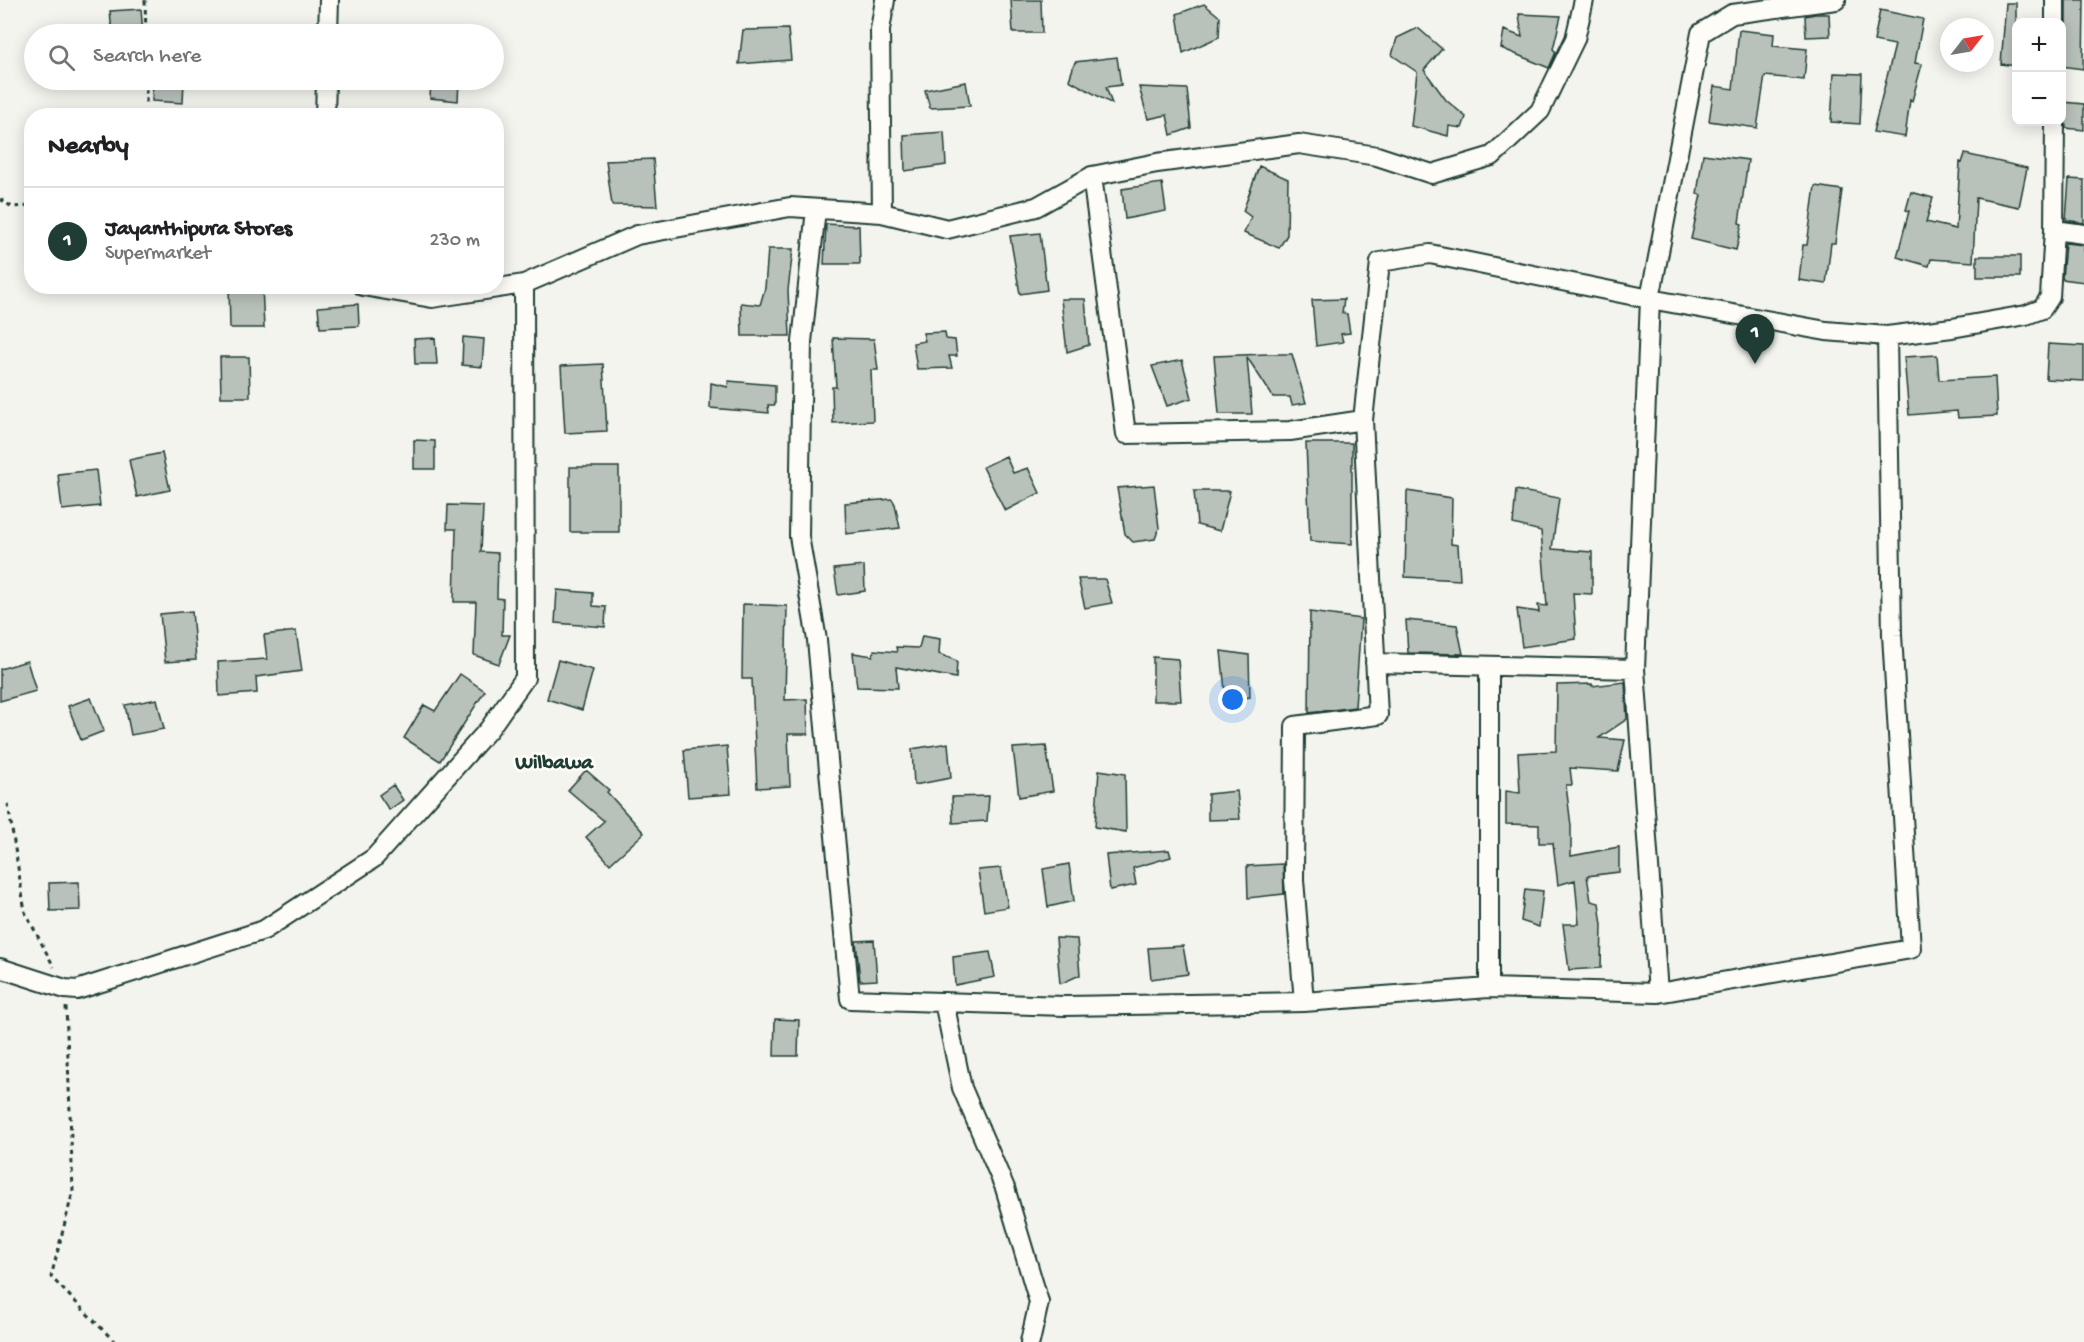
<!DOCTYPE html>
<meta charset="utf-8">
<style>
:root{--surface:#fff;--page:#f2f2f2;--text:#202124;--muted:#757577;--line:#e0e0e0;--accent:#1f3d34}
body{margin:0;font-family:"Gochi Hand",sans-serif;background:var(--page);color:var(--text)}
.controls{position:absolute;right:18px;top:18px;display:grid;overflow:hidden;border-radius:12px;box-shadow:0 3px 15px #0003}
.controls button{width:54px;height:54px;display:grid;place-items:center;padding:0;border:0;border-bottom:2px solid var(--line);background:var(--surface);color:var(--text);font:30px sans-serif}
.compass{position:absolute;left:1940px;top:18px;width:54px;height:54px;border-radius:50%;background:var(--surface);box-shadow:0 3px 15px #0003;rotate:59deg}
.you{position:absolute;left:1233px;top:700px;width:21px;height:21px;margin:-15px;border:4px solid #fff;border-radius:50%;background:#1a73e8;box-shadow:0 0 0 9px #1a73e833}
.badge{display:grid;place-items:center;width:39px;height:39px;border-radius:50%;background:var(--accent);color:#fff;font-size:20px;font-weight:700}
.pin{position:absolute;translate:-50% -50px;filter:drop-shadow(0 2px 3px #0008)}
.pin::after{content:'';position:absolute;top:32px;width:21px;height:18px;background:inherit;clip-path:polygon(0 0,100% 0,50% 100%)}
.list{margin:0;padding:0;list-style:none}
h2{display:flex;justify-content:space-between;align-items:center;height:78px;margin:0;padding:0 24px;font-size:26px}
h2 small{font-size:20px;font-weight:400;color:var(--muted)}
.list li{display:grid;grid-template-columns:39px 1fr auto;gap:18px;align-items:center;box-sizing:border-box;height:108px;padding:0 24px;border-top:2px solid var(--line)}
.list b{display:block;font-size:22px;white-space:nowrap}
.list p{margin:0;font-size:20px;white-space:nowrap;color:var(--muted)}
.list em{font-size:20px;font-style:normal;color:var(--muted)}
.icon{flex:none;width:33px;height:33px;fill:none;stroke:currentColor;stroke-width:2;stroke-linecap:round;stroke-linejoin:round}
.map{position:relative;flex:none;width:2084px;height:1342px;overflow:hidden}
.search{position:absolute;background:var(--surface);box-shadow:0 3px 15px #0003;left:24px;top:24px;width:480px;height:66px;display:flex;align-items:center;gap:15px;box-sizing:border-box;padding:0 21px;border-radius:33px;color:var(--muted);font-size:22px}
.panel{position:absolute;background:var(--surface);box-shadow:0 3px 15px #0003;left:24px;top:108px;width:480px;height:186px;border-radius:24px}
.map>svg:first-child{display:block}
.building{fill:#b9c1bb;stroke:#1f3d34;stroke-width:1.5}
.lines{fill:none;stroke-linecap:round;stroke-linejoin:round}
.minor-casing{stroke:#1f3d34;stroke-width:22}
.path{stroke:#1f3d34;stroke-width:3;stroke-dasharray:4.5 4.5;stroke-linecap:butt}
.minor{stroke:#fdfcf7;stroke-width:18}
.labels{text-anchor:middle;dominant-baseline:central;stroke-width:5;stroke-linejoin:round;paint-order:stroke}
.quarter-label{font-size:21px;font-weight:bold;fill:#1f3d34;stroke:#fdfcf7}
</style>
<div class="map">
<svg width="2084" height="1342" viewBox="0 0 2084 1342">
<rect width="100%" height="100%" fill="#f4f4ef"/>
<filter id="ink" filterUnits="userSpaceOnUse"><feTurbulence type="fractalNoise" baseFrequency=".0167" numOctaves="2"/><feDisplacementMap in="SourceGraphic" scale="12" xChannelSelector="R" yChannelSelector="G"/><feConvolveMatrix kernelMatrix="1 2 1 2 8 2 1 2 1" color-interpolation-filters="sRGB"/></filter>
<g filter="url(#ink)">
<path class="building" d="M1011 0H1041L1042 33H1013Z
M2066 0H2084L2083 69 2061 66V35L2066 23Z
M2006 3H2016V66L2001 64Z
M1204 4 1220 17 1219 37 1183 53 1177 14Z
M141 9 143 34H112L110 11Z
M1880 10 1923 19 1915 63 1922 64 1912 101 1910 100 1905 137 1873 132 1895 45 1874 41Z
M1519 14 1561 16 1553 49 1556 52 1549 68 1501 48 1504 30 1522 37Z
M1815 14H1829L1830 36 1806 37 1805 16Z
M1418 28 1442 49 1424 70 1446 100 1466 117 1462 128 1449 126 1448 136 1411 126 1417 72 1392 55 1397 38Z
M788 29 791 60 739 64 743 30Z
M1739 30 1774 34 1773 46 1807 49 1804 80 1765 76 1757 128 1709 121 1714 86 1733 89Z
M1117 57 1121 85 1106 87 1112 104 1069 80 1075 62Z
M1834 73 1862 74 1860 124 1831 122Z
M153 80H184L183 103 152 101Z
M431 80H459L458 101 430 98Z
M966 82 970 106 930 108 925 90Z
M1139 87 1187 89 1191 128 1171 135 1167 115 1148 119Z
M2063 102 2084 104V130L2066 128 2065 117 2062 114Z
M944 132 946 165 905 171 904 135Z
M1703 154 1748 160 1739 223 1742 224 1736 250 1691 239 1701 195 1697 194Z
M1965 154 2027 168 2019 207 1976 198 1973 262 1931 259 1929 266 1897 257 1909 211 1906 210 1911 192 1933 198 1926 222 1956 229 1960 162 1962 163Z
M653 159 657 206 612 205 606 161Z
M1259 166 1288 179 1287 235 1279 248 1244 233 1251 217 1243 211Z
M2069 179 2084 180V223L2066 220Z
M1162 183 1166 211 1125 219 1122 189Z
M1815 186 1842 190 1835 243H1831L1826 284 1799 280 1803 245H1807Z
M826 224 859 226 860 264H824Z
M1040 233 1047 290 1020 294 1010 236Z
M2065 243 2084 245V282L2062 279Z
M768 249H793L788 290 790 336H742L741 303 760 305 765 288Z
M1977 256H2020V277H1977Z
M229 286H262L264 328H230Z
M1061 299H1085L1089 345 1067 352Z
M1344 299 1342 313 1347 314 1350 333 1341 334 1343 342 1316 346 1312 300Z
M358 304 359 326 320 328 318 307Z
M945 332 946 339 955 340 957 356H949L952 368 917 369 913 343 925 341 923 333Z
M463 337 484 339 482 367 462 365Z
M435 338 437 364H415L414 339Z
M833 338 874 339 878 370H871L873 421 833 423 832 387H836Z
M2048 344 2084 346V381L2046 379Z
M1268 354H1292L1306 403 1292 405 1290 397H1273L1247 357 1252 414H1219L1214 356Z
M1937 355 1939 380 1995 377 1997 416 1958 418 1957 411 1909 415 1904 357Z
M220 357H249L250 397H221Z
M1182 360 1192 398 1167 406 1152 366Z
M603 364 607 431 565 433 561 366Z
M729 381 775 385V405H768L769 413 710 408 711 383 728 387Z
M414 440 435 441V469H414Z
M1306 443H1352V544L1310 541Z
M162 453 170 490 137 497 129 460Z
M1006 456 1013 473 1028 468 1040 493 1005 511 983 467Z
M570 467H619V532H570Z
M96 470 100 506 62 510 58 474Z
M1154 485 1159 528 1155 539 1133 542 1125 534 1117 488Z
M1516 490 1559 498 1552 549 1592 552V594L1573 593 1576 639 1522 647 1517 609 1539 612 1538 605 1547 606 1541 531 1513 524Z
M1194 491H1230L1220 531 1197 525Z
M1407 491 1452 498 1451 544 1458 545 1460 580 1405 577Z
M892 499 895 504 900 528 846 534 845 503Z
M448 505 483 506 481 552 498 553 497 598 503 599 502 635H510L499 664 474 655 476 602H454L456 529H447Z
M864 566 865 591 838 595 834 569Z
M1078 579H1105L1112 603 1085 608Z
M557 590 593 593V606L606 607 605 627 555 623Z
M743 604 787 606 785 700 807 699 808 734H788L790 786 757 788 752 679H742Z
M192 611 196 660 165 662 160 614Z
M1310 612 1361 619 1355 707 1309 713Z
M1406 620 1457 625 1463 654 1408 653Z
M296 631 302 671 256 677 257 693 219 696 218 662 267 659 264 635Z
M922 636 940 639 939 654 957 661 956 678 896 667 898 688 857 687 853 653 873 656 874 650 897 652 896 647 919 648Z
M1221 651 1249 655 1250 697 1226 701Z
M1153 657 1178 659 1181 701H1153Z
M558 660 593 670 582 710 547 699Z
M27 661 36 691 0 701V669Z
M460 674 485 691 440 761 404 738 424 705 435 711Z
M1625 682 1627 719 1599 738 1625 740 1618 771 1570 768 1572 785H1566L1571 826V856L1619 847V872L1587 876 1591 901 1599 903 1602 925 1601 968 1569 970 1563 924H1579L1575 880 1558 885 1553 843H1539V825L1506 824V791L1520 793 1518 753 1556 751 1557 685 1592 684V686Z
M91 698 104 731 81 740 68 706Z
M157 699 164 729 131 735 125 705Z
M948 743 951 778 914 785 912 749Z
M727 746 731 794 688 797 684 750Z
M1046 746 1053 791 1019 797 1013 748Z
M586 770 609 790 607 792 644 833 610 864 586 837 604 821 568 790Z
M1099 770 1125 774 1126 832 1095 827Z
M393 785 403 800 389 810 379 795Z
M1237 791 1240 819 1208 820V794Z
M989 796 987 821 953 823 952 797Z
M1169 850 1171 857 1133 868 1136 885 1110 890 1106 855Z
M1069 864 1074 901 1048 907 1043 869Z
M1283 864 1284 894 1248 898 1247 866Z
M1001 868 1008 907 984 911 978 870Z
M79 882 80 910 50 911 49 883Z
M1525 889 1543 891 1539 927 1521 921Z
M1056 938 1077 939 1080 975 1060 984Z
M874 940 877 980 860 981 856 941Z
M1183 946 1188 974 1151 979 1148 948Z
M990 952 995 977 955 985 953 957Z
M775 1019 799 1020 798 1056H774Z"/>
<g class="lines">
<defs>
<path id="minor" d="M2055 22V0
M328 34 329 0
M325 116 326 80
M1092 176 1126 434 1290 431 1363 420 1380 262 1430 254 1650 299 1701 33 1732 14 1836 0
M816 209 802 342 799 536 817 640 850 999 1065 1006 1304 1002 1489 988 1658 993 1911 949 1892 635 1887 336
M882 213 880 30 885 0
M2054 230 2084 234
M524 284 637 235 790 207 882 213 947 229 1036 207 1092 176 1157 163 1299 144 1377 156 1432 174 1492 156 1540 111 1575 39 1584 0
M1375 663 1635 669 1650 299 1826 331 1887 336 1952 328 2026 315 2042 309 2050 297 2054 230 2055 122
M1489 666V988
M1635 669 1658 993
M0 968 65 989 77 990 264 930 374 858 489 729 525 678 524 284 432 298 363 286
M944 1002 962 1088 1005 1188 1039 1302 1030 1342
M1304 1002 1294 880 1295 726 1378 715 1363 420"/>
</defs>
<use href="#minor" class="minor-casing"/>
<path class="path" d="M145 0 146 34
M146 80V107
M0 199 12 207 32 206
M8 804 25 912 54 967
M66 1007 73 1191 51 1277 115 1342"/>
<use href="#minor" class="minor"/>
</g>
</g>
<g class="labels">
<g class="quarter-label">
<text x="554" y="764">Wilbawa</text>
</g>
</g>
</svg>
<div class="controls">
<button>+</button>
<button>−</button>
</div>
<svg class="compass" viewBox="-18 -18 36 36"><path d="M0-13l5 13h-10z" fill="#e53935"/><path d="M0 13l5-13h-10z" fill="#757577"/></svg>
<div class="you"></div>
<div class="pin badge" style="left:1755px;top:364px">1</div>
<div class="search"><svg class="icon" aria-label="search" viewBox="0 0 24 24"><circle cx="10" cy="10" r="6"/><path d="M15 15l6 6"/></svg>Search here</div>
<section class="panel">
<h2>Nearby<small></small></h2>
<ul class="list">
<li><span class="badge">1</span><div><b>Jayanthipura Stores</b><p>Supermarket</p></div><em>230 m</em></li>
</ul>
</section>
</div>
